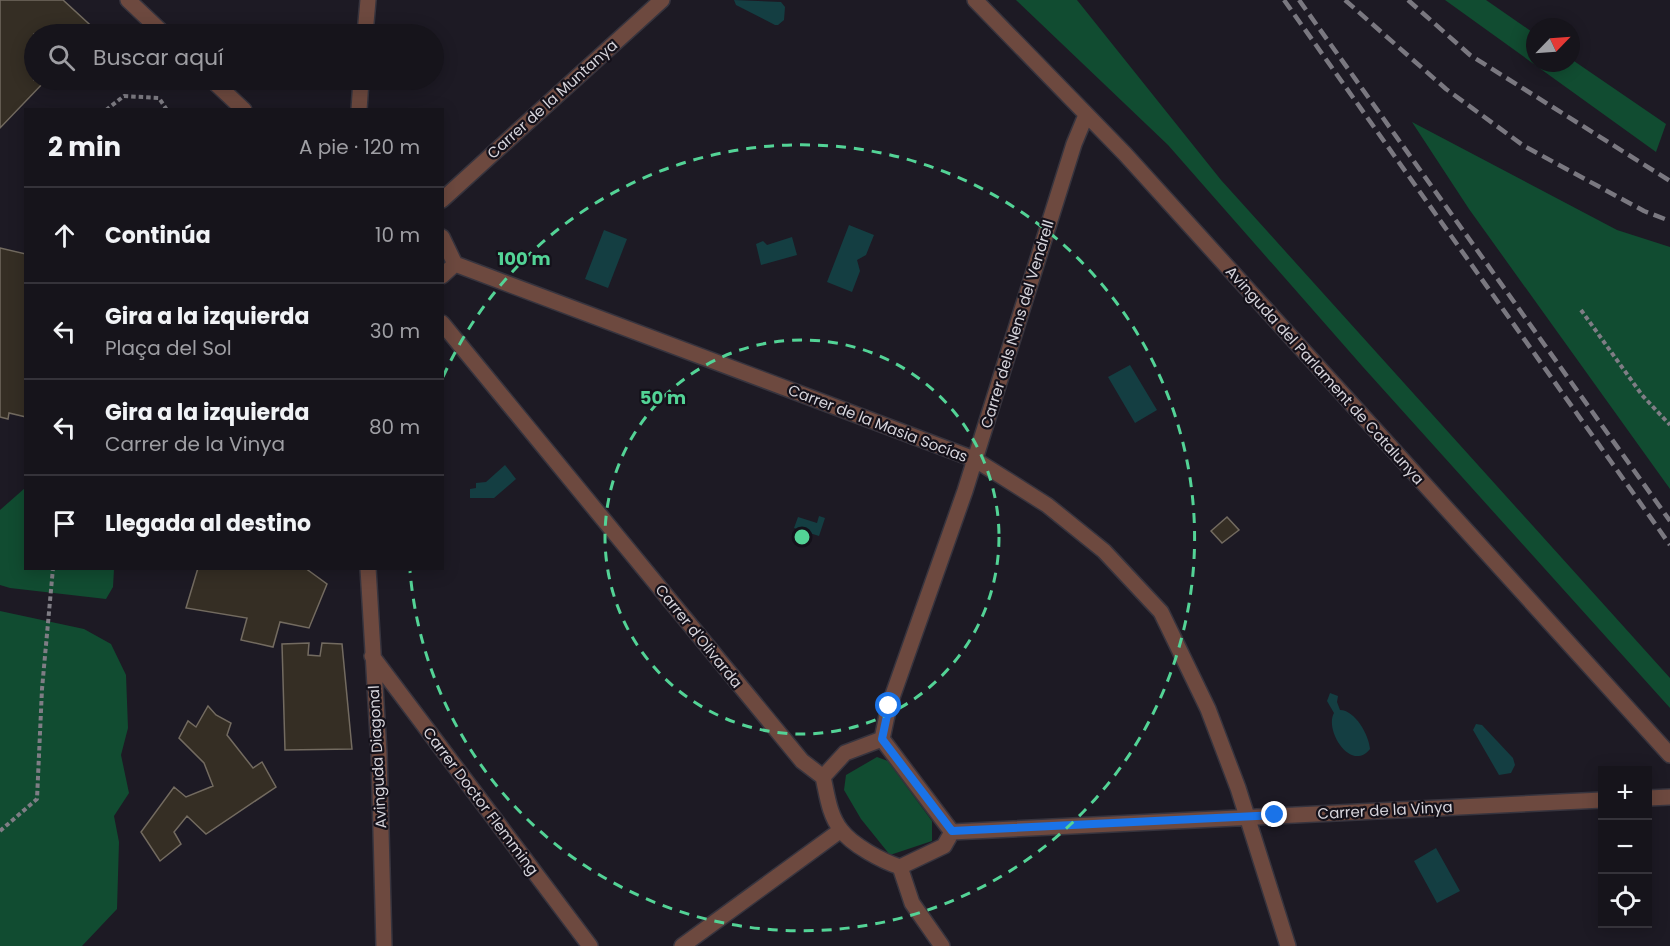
<!DOCTYPE html>
<html lang="es">
<meta charset="utf-8">
<style>
:root{--surface:#16141b;--page:#232128;--text:#f1f3f6;--muted:#9e9ea3;--line:#35333a}
body{margin:0;font-family:Poppins,sans-serif;background:var(--page);color:var(--text)}
.controls{position:absolute;right:18px;bottom:18px;display:grid;overflow:hidden;border-radius:0px;box-shadow:0 3px 15px #0003}
.controls button{width:54px;height:54px;display:grid;place-items:center;padding:0;border:0;border-bottom:2px solid var(--line);background:var(--surface);color:var(--text);font:30px sans-serif}
.compass{position:absolute;left:1526px;top:18px;width:54px;height:54px;border-radius:50%;background:var(--surface);box-shadow:0 3px 15px #0003;rotate:65deg}
.stop{position:absolute;width:18px;height:18px;margin:-14px;border:4px solid #1a73e8;border-radius:50%;background:#fff}
.stop.end{background:#1a73e8;border-color:#fff;box-shadow:0 2px 6px #0008}
.list{margin:0;padding:0;list-style:none}
h2{display:flex;justify-content:space-between;align-items:center;height:78px;margin:0;padding:0 24px;font-size:26px}
h2 small{font-size:20px;font-weight:400;color:var(--muted)}
.list li{display:grid;grid-template-columns:39px 1fr auto;gap:18px;align-items:center;box-sizing:border-box;height:96px;padding:0 24px;border-top:2px solid var(--line)}
.list b{display:block;font-size:22px;white-space:nowrap}
.list p{margin:0;font-size:20px;white-space:nowrap;color:var(--muted)}
.list em{font-size:20px;font-style:normal;color:var(--muted)}
.icon{flex:none;width:33px;height:33px;fill:none;stroke:currentColor;stroke-width:2;stroke-linecap:round;stroke-linejoin:round}
.map{position:relative;flex:none;width:1670px;height:946px;overflow:hidden}
.search{position:absolute;background:var(--surface);box-shadow:0 3px 15px #0003;left:24px;top:24px;width:420px;height:66px;display:flex;align-items:center;gap:15px;box-sizing:border-box;padding:0 21px;border-radius:33px;color:var(--muted);font-size:22px}
.panel{position:absolute;background:var(--surface);box-shadow:0 3px 15px #0003;left:24px;top:108px;width:420px;height:462px;border-radius:0px}
.map>svg:first-child{display:block}
.green{fill:#114c31}
.water{fill:#143e42}
.building{fill:#352e24;stroke:#736b60;stroke-width:1.5}
.lines{fill:none;stroke-linecap:round;stroke-linejoin:round}
.street-casing{stroke:#37343e;stroke-width:18}
.path{stroke:#7f7d85;stroke-width:4;stroke-dasharray:4.5 3;stroke-linecap:butt}
.street{stroke:#6d493f;stroke-width:15}
.rail{stroke:#7a7880;stroke-width:4.5;stroke-dasharray:12 6;stroke-linecap:butt}
.route{stroke:#1a73e8;stroke-width:8}
.ring{fill:none;stroke:#53d396;stroke-width:3;stroke-dasharray:10 8}
.labels{text-anchor:middle;dominant-baseline:central;stroke-width:4.5;stroke-linejoin:round;paint-order:stroke}
.street-label{font-size:15px;fill:#d6d4db;stroke:#14111a}
.centre{fill:#53d396;stroke:#14111a;stroke-width:3}
.ring-label{font-size:18px;text-anchor:middle;font-weight:bold;fill:#53d396;stroke:#14111a;stroke-width:4.5;stroke-linejoin:round;paint-order:stroke}
</style>
<div class="map">
<svg width="1670" height="946" viewBox="0 0 1670 946">
<rect width="100%" height="100%" fill="#1d1a24"/>
<path class="green" d="M1016 0H1077L1221 180 1670 678V708L1363 367 1168 145Z
M1445 0H1486L1535 34V63H1571V59L1666 124 1656 152Z
M1412 122 1617 230 1670 247V489L1469 209Z
M25 488 26 568 114 569 113 587 106 599 10 588 0 585V510Z
M0 611 84 629 111 644 126 675 128 728 121 755 129 793 114 816 119 842 117 909 82 946H0Z
M877 757 888 761 932 821V841L890 855 861 819 844 790 846 775Z"/>
<path class="water" d="M734 0 781 2 785 7 784 20 778 25H775L736 5Z
M849 225 874 235 866 255 857 260 860 271 852 292 827 282Z
M604 230 627 239 608 288 585 279Z
M792 237 797 255 761 265 756 244 763 241 767 245Z
M1130 365 1157 410 1135 423 1108 377Z
M505 465 516 479 494 498H470V489L476 488V483L486 482Z
M819 516 825 518 819 536 794 528 798 517 817 523Z
M1330 693 1338 696 1337 702 1340 710C1355 710 1369 735 1370 749 1351 773 1324 730 1334 713L1327 701Z
M1476 724 1482 725 1513 758 1515 765 1511 773 1499 775 1473 730Z
M1436 848 1460 891 1437 903 1414 861Z"/>
<path class="building" d="M0 0H63L100 34H34V80H46L0 128Z
M62 80H82L69 87Z
M0 248 26 254V417L9 413 8 419 0 417Z
M1227 517 1239 530 1222 543 1211 531Z
M198 568H305L327 584 309 628 280 622 273 647 241 640 247 618 186 608Z
M309 643 308 655 320 656 322 643 342 644 352 749 285 750 282 644Z
M208 706 216 715 231 723 227 735 253 768 262 762 276 787 206 834 187 816 174 832 181 844 160 861 141 832 174 787 186 797 213 786 204 763 179 738 188 721 196 727Z"/>
<g class="lines">
<defs>
<path id="street" d="M128 0 164 34
M975 0 1125 154 1670 755
M365 34 368 0
M212 80 244 110
M359 110 361 80
M442 200 662 0
M442 237 455 264 442 276
M455 264 974 459 1047 505 1104 551 1161 612 1208 709 1238 788 1288 946
M442 323 802 761 823 777C827 794 829 815 841 830 852 845 882 861 900 867
M368 568 379 753 384 946
M372 656 590 946
M882 739 889 706 965 491 1074 144 1086 115
M823 777 845 753 882 739 952 832 944 846 900 867
M1648 798 1670 797
M952 832 1602 800
M900 867 912 903 942 946
M682 946 841 830"/>
</defs>
<use href="#street" class="street-casing"/>
<path class="path" d="M106 110 124 96 159 98 167 110
M1581 310 1642 395 1670 425
M0 831 37 799 42 689 53 568"/>
<use href="#street" class="street"/>
<path class="rail" d="M1284 0 1670 545
M1299 0 1670 521
M1345 0 1446 89 1524 146 1644 211 1670 221
M1408 0 1470 55 1670 181"/>
</g>
<g class="lines">
<path class="route" d="M889 706 882 739 952 831 1275 815"/>
</g>
<g class="ring">
<circle cx="802" cy="537" r="197"/>
<path d="M443 377A393 393 0 1 1 410 571"/>
</g>
<g class="labels">
<g class="street-label">
<text transform="translate(552 99) rotate(-42)">Carrer de la Muntanya</text>
<text transform="translate(1017 324) rotate(-73)">Carrer dels Nens del Vendrell</text>
<text transform="translate(1325 375) rotate(48)">Avinguda del Parlament de Catalunya</text>
<text transform="translate(878 423) rotate(21)">Carrer de la Masia Socías</text>
<text transform="translate(699 636) rotate(51)">Carrer d'Olivarda</text>
<text transform="translate(377 757) rotate(-93)">Avinguda Diagonal</text>
<text transform="translate(481 801) rotate(53)">Carrer Doctor Flemming</text>
<text transform="translate(1385 810) rotate(-3)">Carrer de la Vinya</text>
</g>
</g>
<circle cx="802" cy="537" r="9" class="centre"/>
<g class="ring-label">
<text x="524" y="265">100 m</text>
<text x="663" y="404">50 m</text>
</g>
</svg>
<div class="controls">
<button>+</button>
<button>−</button>
<button><svg class="icon" aria-label="locate" viewBox="0 0 24 24"><circle cx="12" cy="12" r="6"/><path d="M12 2v4M12 18v4M2 12h4M18 12h4"/></svg></button>
</div>
<svg class="compass" viewBox="-18 -18 36 36"><path d="M0-13l5 13h-10z" fill="#e53935"/><path d="M0 13l5-13h-10z" fill="#9e9ea3"/></svg>
<div class="stop" style="left:889px;top:706px"></div>
<div class="stop end" style="left:1275px;top:815px"></div>
<div class="search"><svg class="icon" aria-label="search" viewBox="0 0 24 24"><circle cx="10" cy="10" r="6"/><path d="M15 15l6 6"/></svg>Buscar aquí</div>
<section class="panel">
<h2>2 min<small>A pie · 120 m</small></h2>
<ul class="list">
<li><svg class="icon" aria-label="ahead" viewBox="0 0 24 24"><path d="M12 20V5M6 11l6-6 6 6"/></svg><div><b>Continúa</b></div><em>10 m</em></li>
<li><svg class="icon" aria-label="left" viewBox="0 0 24 24"><path d="M17 20v-9H6M10 6l-5 5 5 5"/></svg><div><b>Gira a la izquierda</b><p>Plaça del Sol</p></div><em>30 m</em></li>
<li><svg class="icon" aria-label="left" viewBox="0 0 24 24"><path d="M17 20v-9H6M10 6l-5 5 5 5"/></svg><div><b>Gira a la izquierda</b><p>Carrer de la Vinya</p></div><em>80 m</em></li>
<li><svg class="icon" aria-label="arrive" viewBox="0 0 24 24"><path d="M6 21V4h12l-3 4 3 4H6"/></svg><div><b>Llegada al destino</b></div></li>
</ul>
</section>
</div>
